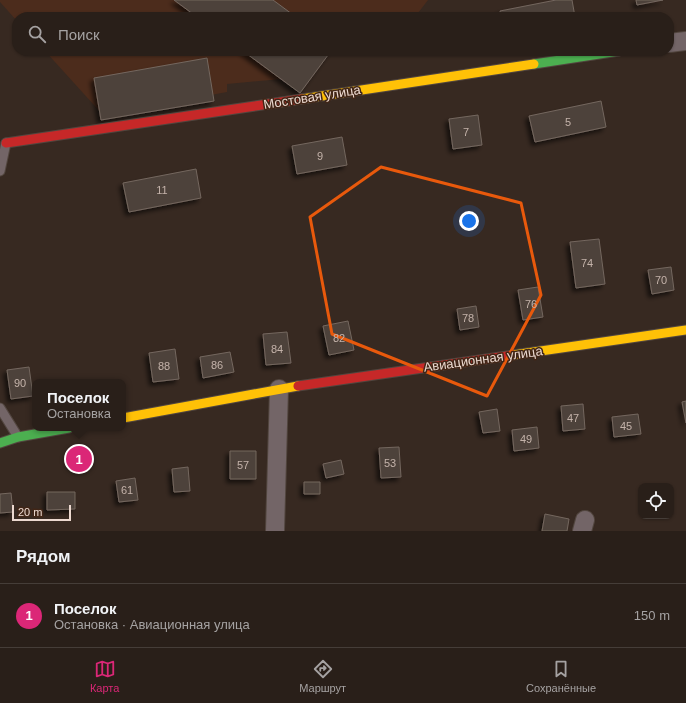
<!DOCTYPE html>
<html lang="ru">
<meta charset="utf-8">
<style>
:root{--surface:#291f19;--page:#352c26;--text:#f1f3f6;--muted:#a5a2a2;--line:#453d38;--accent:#db2777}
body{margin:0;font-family:Arial,sans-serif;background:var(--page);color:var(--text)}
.controls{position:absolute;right:12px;bottom:12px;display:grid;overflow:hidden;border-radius:8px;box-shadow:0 1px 3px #0004}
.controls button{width:36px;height:36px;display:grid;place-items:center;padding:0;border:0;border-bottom:1px solid var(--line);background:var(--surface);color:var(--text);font:20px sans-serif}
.scale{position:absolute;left:12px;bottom:10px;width:59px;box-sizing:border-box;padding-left:4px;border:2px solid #ecd9d0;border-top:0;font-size:11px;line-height:14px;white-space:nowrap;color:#ecd9d0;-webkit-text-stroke:3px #412617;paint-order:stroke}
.you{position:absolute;left:469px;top:221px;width:14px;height:14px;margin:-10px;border:3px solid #fff;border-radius:50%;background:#1a73e8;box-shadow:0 0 0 6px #1a73e833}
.badge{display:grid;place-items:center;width:26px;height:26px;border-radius:50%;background:var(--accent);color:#fff;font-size:13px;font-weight:700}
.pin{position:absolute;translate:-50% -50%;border:2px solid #fff;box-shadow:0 1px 4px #0006}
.popup{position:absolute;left:32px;top:379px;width:94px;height:52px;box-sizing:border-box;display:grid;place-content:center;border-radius:8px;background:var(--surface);filter:drop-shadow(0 1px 3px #0005);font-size:13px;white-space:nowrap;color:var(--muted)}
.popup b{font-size:15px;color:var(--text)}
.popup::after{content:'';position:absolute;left:50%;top:100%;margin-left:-8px;border:8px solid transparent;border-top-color:var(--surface)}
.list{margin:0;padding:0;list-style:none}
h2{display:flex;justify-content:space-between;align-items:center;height:52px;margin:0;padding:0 16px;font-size:17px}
h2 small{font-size:13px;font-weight:400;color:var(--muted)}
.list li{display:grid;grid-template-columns:26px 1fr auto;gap:12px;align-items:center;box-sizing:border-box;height:64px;padding:0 16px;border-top:1px solid var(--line)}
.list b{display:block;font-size:15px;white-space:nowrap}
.list p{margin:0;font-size:13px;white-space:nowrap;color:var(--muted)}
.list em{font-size:13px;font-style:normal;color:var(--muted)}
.icon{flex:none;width:22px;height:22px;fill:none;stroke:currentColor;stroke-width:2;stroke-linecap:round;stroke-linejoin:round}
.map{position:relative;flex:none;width:686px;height:531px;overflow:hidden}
.search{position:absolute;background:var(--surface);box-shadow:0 1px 3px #0004;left:12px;right:12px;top:12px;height:44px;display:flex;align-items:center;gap:10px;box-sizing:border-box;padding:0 14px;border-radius:16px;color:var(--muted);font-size:15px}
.sheet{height:116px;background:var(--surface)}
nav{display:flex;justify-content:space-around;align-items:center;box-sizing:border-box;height:56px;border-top:1px solid var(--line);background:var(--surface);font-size:11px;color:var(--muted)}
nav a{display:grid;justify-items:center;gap:2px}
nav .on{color:var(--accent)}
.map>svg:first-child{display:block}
.built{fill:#4c2c1c}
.building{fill:#4d423a;stroke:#74675f;filter:url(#shadow)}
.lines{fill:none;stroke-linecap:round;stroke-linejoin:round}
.lane-casing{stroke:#52463f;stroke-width:11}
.street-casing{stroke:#52463f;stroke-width:20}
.fast-casing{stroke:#52463f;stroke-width:11}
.slow-casing{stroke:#52463f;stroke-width:11}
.jam-casing{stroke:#52463f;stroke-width:11}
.lane{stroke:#736567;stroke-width:9}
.street{stroke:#736567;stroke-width:18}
.fast{stroke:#4caf50;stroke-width:9}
.slow{stroke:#ffc107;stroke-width:9}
.jam{stroke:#c62828;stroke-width:9}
.marked{fill:none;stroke:#e8590c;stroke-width:3;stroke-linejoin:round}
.labels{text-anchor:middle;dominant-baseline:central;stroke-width:3;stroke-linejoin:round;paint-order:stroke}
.number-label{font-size:11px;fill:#c4b3aa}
.street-label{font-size:13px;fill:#ecd9d0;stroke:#412617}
</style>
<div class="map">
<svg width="686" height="531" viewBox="0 0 686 531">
<defs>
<filter id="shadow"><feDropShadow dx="-3.5" dy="3.5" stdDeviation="2" flood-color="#0009"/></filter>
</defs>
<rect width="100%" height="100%" fill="#372921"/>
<path class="built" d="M0 0H428L415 17H17V21L0 2Z
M45 51H330L287 69 281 79 227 84V92L103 115Z"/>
<path class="building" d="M174 0H273L296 17H197Z
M556 0H572L575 17H501L500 11Z
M636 0H663L637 5Z
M243 51H331L300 93Z
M207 58 214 101 101 120 94 78Z
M601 101 606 127 535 142 529 116Z
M478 115 482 145 453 149 449 119Z
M342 137 347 165 297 174 292 146Z
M196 169 201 198 129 212 123 183Z
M599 239 605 284 576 288 570 242Z
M671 267 674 290 652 294 648 270Z
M538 287 543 317 523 320 518 290Z
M476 306 479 327 460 330 457 309Z
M348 321 354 350 329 355 323 326Z
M287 332 291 363 266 365 263 334Z
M175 349 179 379 153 382 149 353Z
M230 352 234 372 203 378 200 357Z
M29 367 33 396 11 399 7 370Z
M686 401V423L682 402Z
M583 404 585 429 563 431 561 406Z
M497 409 500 431 483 433 479 412Z
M638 414 641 434 614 437 612 417Z
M537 427 539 448 514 451 512 430Z
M399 447 401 477 381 478 379 448Z
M230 451H256V479H230Z
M341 460 344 474 326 478 323 464Z
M188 467 190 491 174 492 172 469Z
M135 478 138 500 119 502 116 481Z
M304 482H320V494H304Z
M47 492H75V509L47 510Z
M11 493 13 512 0 513V494Z
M545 514 569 519 567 531H542Z"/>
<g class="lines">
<defs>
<path id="lane" d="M0 171 6 143
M0 408 18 437"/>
<path id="street" d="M669 43 686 41
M275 531 279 389
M582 531 585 520"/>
<path id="fast" d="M534 64 619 51
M0 443 18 437 69 428"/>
<path id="slow" d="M302 99 534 64
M513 355 686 330
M123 418 298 386"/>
<path id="jam" d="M6 143 302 99
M298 386 513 355"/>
</defs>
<use href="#lane" class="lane-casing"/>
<use href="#street" class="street-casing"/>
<use href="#fast" class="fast-casing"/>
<use href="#slow" class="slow-casing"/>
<use href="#jam" class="jam-casing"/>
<use href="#lane" class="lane"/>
<use href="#street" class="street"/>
<use href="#fast" class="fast"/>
<use href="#slow" class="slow"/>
<use href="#jam" class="jam"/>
</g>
<path class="marked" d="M381 167 521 203 541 295 487 396 332 334 310 217Z"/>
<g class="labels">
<g class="number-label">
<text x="568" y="122">5</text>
<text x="466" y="132">7</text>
<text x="320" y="156">9</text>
<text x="162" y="190">11</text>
<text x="587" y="263">74</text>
<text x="661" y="280">70</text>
<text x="531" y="304">76</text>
<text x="468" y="318">78</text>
<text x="339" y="338">82</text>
<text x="277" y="349">84</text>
<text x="217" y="365">86</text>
<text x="164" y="366">88</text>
<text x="20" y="383">90</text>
<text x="573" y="418">47</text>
<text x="626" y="426">45</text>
<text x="526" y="439">49</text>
<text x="390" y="463">53</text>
<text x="243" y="465">57</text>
<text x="127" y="490">61</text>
</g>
<g class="street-label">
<text transform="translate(312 97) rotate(-9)">Мостовая улица</text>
<text transform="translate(483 359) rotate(-8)">Авиационная улица</text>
</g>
</g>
</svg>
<div class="controls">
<button><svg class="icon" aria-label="locate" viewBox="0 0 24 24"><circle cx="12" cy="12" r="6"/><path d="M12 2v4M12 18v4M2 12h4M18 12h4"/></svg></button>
</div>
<div class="scale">20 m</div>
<div class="you"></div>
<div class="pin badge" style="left:79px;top:459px">1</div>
<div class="popup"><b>Поселок</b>Остановка</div>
<div class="search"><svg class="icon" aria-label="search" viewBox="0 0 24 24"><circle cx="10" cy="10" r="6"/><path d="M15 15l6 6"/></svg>Поиск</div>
</div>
<section class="sheet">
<h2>Рядом<small></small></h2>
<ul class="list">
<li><span class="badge">1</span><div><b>Поселок</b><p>Остановка · Авиационная улица</p></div><em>150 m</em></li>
</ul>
</section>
<nav>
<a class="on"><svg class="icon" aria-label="map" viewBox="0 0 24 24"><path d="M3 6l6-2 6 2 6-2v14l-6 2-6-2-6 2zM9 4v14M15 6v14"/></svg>Карта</a>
<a><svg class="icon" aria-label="directions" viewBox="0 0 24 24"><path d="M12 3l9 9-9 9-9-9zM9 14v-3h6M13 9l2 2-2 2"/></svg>Маршрут</a>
<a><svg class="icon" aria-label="saved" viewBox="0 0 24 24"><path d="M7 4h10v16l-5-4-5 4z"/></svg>Сохранённые</a>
</nav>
